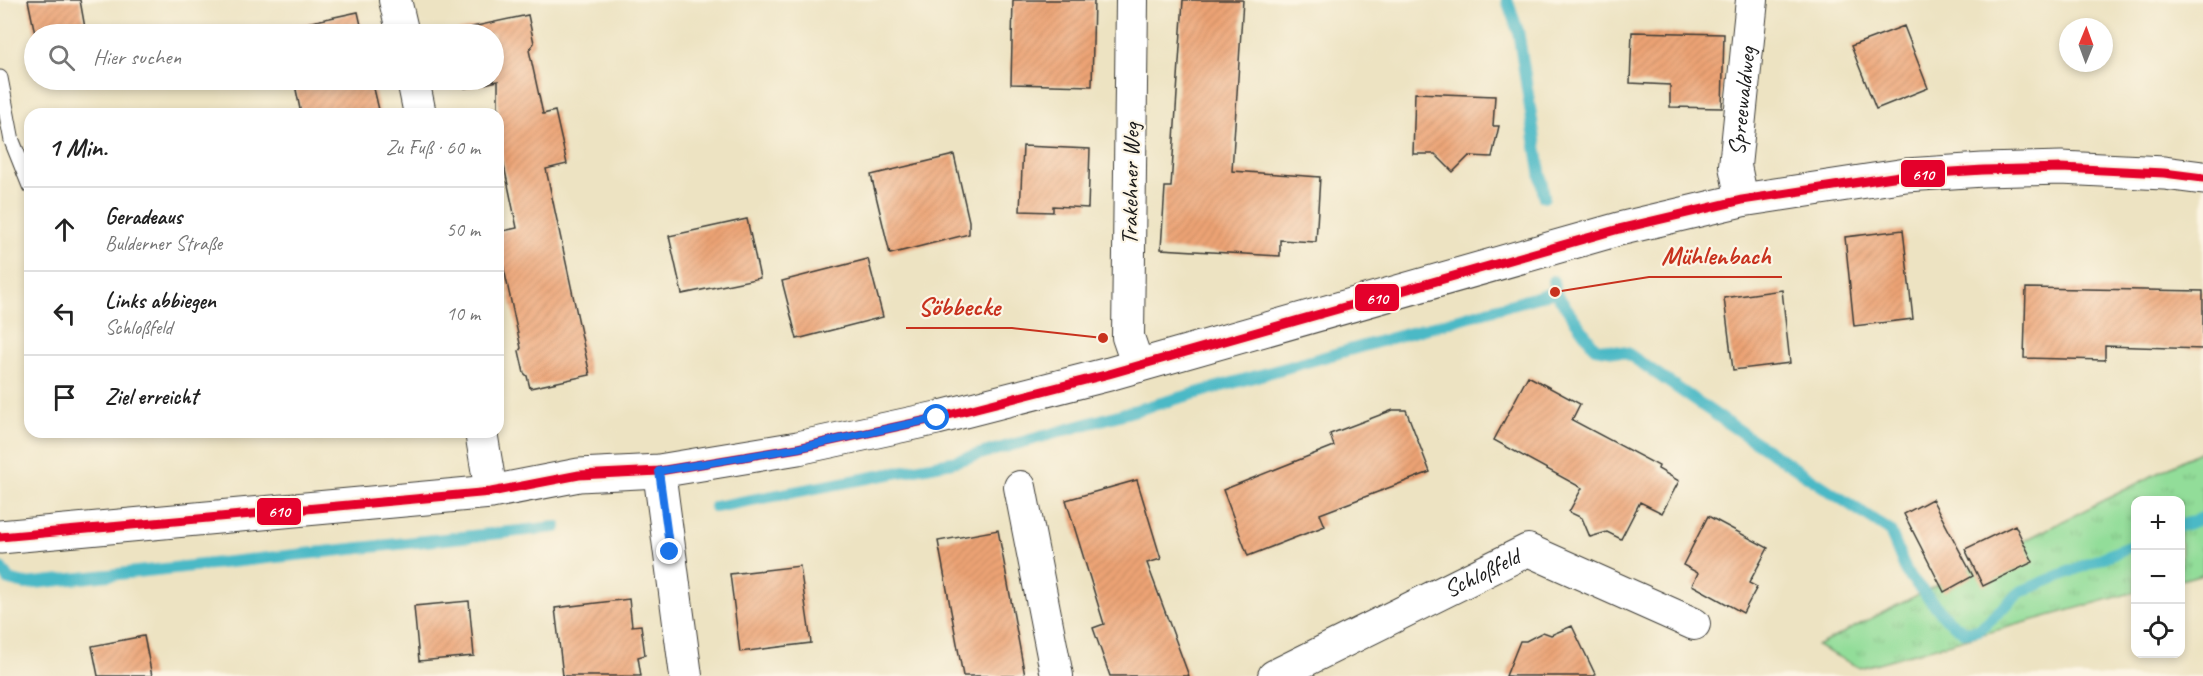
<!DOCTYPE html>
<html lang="de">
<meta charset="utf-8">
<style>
:root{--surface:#fff;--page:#f2f2f2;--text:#222;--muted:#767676;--line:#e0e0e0}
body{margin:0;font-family:Caveat,sans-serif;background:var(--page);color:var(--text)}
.controls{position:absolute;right:18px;bottom:18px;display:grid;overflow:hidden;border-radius:12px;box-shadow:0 3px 9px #0003}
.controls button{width:54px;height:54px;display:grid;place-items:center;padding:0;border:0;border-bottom:2px solid var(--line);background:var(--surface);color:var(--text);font:30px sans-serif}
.compass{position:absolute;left:2059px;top:18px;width:54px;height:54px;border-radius:50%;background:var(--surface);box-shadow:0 3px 9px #0003;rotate:1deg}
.stop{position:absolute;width:18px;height:18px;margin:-14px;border:4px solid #1a73e8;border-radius:50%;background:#fff}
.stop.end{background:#1a73e8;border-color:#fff;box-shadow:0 2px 6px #0008}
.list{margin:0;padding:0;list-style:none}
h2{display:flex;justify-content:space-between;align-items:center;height:78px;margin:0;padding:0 24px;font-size:26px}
h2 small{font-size:20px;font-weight:400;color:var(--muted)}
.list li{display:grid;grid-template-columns:39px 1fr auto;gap:18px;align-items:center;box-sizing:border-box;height:84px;padding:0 24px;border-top:2px solid var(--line)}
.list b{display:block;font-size:22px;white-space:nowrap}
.list p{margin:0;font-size:20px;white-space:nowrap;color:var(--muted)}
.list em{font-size:20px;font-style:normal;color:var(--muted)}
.icon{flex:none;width:33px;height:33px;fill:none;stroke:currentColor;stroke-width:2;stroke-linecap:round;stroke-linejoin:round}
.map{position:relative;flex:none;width:2203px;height:676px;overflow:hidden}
.search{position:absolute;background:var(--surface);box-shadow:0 3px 9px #0003;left:24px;top:24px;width:480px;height:66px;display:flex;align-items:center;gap:15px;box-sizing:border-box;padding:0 21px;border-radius:33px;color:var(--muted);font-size:22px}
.panel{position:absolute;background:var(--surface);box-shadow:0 3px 9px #0003;left:24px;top:108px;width:480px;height:330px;border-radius:18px}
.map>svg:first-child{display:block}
.grass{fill:url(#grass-tufts);stroke:#577c5a;stroke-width:1.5}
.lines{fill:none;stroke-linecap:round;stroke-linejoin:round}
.stream{stroke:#4cb9c6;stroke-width:12}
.building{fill:url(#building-hatch)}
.service-casing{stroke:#3b3a35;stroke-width:17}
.minor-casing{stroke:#3b3a35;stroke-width:34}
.tertiary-casing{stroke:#3b3a35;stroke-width:35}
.service{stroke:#fff;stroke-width:15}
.minor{stroke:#fff;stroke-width:32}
.tertiary{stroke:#fff;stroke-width:33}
.bus-1-casing{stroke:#fcf5e5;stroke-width:14}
.bus-1{stroke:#e4002b;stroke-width:9}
.route{stroke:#1a73e8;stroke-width:8}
.labels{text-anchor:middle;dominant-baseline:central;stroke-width:4.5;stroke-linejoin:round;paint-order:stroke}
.street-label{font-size:24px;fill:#1c1c1c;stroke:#fcf5e5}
.leader{fill:none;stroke:#c8321e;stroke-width:2}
.callout-dot{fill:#c8321e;stroke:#fcf5e5;stroke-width:2}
.callout-label{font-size:26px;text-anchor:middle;font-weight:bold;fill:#c8321e;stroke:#fcf5e5;stroke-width:4.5;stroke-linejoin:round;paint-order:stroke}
.line-badge{stroke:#fcf5e5;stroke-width:2}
.badge-label{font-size:16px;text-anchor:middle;font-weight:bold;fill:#fff}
</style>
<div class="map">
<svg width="2203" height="676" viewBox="0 0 2203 676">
<defs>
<pattern id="grass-tufts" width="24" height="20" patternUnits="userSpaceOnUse" patternTransform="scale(1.5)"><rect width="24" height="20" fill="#92dd99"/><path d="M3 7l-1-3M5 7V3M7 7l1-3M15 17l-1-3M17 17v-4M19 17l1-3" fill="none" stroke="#7dbd83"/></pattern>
<pattern id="building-hatch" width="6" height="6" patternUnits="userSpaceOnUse" patternTransform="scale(1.5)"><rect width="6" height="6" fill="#eca374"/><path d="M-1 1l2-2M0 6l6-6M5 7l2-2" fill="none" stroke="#ca8c64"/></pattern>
</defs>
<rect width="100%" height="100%" fill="#fcf5e5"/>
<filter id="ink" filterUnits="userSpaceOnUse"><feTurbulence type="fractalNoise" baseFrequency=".0167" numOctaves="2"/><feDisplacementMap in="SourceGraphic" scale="12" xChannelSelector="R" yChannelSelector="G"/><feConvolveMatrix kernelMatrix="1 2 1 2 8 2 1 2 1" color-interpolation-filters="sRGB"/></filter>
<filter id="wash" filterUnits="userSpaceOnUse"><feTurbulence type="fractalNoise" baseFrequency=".008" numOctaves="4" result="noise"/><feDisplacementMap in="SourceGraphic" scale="24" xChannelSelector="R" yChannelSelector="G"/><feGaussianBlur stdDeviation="1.35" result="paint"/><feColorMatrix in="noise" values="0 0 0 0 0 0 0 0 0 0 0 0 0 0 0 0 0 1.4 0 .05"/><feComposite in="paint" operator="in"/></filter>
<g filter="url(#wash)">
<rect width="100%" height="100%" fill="#ede3c2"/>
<path class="grass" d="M2203 450V574L2181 580 2180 500H2136L2135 592 1860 668 1817 646Z"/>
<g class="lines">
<path class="stream" d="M1507 0 1518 31 1544 197
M1553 281 1555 292 1595 348 1627 353 1745 435 1890 531 1907 573 1946 618 1964 632 1979 630 2020 592 2136 544
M715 507 952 462 1555 292
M2180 526 2203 518
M1 568 9 580 25 584 556 527"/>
</g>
<g id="blocks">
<path class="building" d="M28 0H80L85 28 74 30 75 34H35Z
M1013 0H1094L1092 86 1011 84Z
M1183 0H1243L1232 171 1320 177 1316 242 1280 240V256L1161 249 1165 187H1171Z
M358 12 363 34H284L283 28Z
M528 15 534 43 529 50 543 114 555 111 567 164 546 169 590 375 530 388 527 376 524 373 519 351 521 348 498 241V232L517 228 498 137V81L465 88 463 80H494V34H454L453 31Z
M1904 26 1928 88 1876 109 1851 46Z
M1632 32 1724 34 1722 108 1670 107V85L1630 83Z
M294 80H372L380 114H301Z
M1415 93 1495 96 1493 126H1499L1492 157 1469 156 1453 172 1435 154H1413Z
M1023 146 1090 149 1088 208 1053 206V212L1020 211Z
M954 155 969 221V234L890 254 871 175Z
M747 219 760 278 682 294 669 236Z
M1903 230 1913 319 1854 326 1845 237Z
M868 259 883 317 797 339 782 281Z
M2026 288 2203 291V349L2105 346V360L2024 358Z
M1782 290 1790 363 1733 370 1724 298Z
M1528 376 1580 404 1572 420 1659 466 1658 469 1679 481 1662 513 1640 502 1621 539 1607 532 1590 537 1582 518 1569 512 1582 488 1494 440Z
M1393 410H1406L1430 472 1320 514 1325 526 1248 556 1223 490 1334 446 1330 434Z
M1137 480 1161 559 1147 563 1189 676H1110L1093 628 1104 624 1066 500Z
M1932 499 1973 576 1944 592 1904 514Z
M1708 516 1768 548 1749 583 1757 587 1743 613 1692 585 1698 573 1683 565Z
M2015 525 2033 562 1983 586 1965 549Z
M998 530 1025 676H963L938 541Z
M800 566 811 643 740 652 730 574Z
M629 599 632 626 641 625 645 655 638 657 641 676H563L555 608Z
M469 601 474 656 419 661 414 606Z
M1572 626 1596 676H1506L1520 641H1526L1543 632 1551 635Z
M144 636 152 676H98L92 646Z"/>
</g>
</g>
<g filter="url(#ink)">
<use href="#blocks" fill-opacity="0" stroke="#3b3a35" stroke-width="1.5"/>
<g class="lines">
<defs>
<path id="service" d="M0 78 12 141 30 186"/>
<g id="minor">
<path d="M395 0 403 34"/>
<path d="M1132 0 1128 337 1138 366"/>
<path d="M413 80 420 114"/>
<path id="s1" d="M1742 200 1735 166 1752 0"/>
<path d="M481 432 491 492"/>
<path d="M659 471 686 676"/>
<path d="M1020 487 1057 676"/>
<path id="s2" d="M1274 676 1528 550 1694 624"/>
</g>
<path id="tertiary" d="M0 537 491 492 579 475 659 471 798 448 937 418 1109 374 1619 229 1742 200 1906 175 1983 170 2061 168 2164 173 2203 178"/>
</defs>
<use href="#service" class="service-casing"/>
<use href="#minor" class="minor-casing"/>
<use href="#tertiary" class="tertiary-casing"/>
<use href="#service" class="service"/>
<use href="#minor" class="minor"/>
<use href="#tertiary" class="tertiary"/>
<defs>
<path id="bus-1" d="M0 537 491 492 579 475 659 471 798 448 937 418 1109 374 1619 229 1742 200 1906 175 1983 170 2061 168 2164 173 2203 178"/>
</defs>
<use href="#bus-1" class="bus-1-casing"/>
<use href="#bus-1" class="bus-1"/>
</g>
</g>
<g class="lines" filter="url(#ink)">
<path class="route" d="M670 552 659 471 798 448 937 418"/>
</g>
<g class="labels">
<g class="street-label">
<text stroke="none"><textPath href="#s1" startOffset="100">Spreewaldweg</textPath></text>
<text transform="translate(1130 184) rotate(-89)">Trakehner Weg</text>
<text stroke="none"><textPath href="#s2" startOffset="232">Schloßfeld</textPath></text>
</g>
</g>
<path class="leader" d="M1555 292L1649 277H1782M1103 338L1012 328H906"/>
<g class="callout-dot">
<circle cx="1555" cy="292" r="6"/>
<circle cx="1103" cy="338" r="6"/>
</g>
<g class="callout-label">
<text x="1716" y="264">Mühlenbach</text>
<text x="959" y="315">Söbbecke</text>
</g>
<g class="line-badge">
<rect x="1900" y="159" width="46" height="29" rx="6" fill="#e4002b"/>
<rect x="1354" y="283" width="46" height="29" rx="6" fill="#e4002b"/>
<rect x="256" y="497" width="46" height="29" rx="6" fill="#e4002b"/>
</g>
<g class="badge-label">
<text x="1923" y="180">610</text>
<text x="1377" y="304">610</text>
<text x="279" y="517">610</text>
</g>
</svg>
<div class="controls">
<button>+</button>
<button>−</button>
<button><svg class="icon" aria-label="locate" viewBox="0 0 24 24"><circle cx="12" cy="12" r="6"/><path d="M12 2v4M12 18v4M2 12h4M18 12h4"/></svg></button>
</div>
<svg class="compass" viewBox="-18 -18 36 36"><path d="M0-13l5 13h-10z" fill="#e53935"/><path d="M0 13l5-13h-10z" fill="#767676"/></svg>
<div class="stop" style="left:937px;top:418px"></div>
<div class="stop end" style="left:670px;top:552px"></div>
<div class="search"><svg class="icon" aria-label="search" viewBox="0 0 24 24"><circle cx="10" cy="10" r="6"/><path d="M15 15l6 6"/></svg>Hier suchen</div>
<section class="panel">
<h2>1 Min.<small>Zu Fuß · 60 m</small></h2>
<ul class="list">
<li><svg class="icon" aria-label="ahead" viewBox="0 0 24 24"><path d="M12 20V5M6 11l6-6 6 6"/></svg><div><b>Geradeaus</b><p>Bulderner Straße</p></div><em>50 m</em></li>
<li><svg class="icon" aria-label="left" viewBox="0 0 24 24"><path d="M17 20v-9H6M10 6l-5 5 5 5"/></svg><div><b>Links abbiegen</b><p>Schloßfeld</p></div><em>10 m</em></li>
<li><svg class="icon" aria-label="arrive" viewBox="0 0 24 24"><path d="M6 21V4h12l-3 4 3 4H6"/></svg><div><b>Ziel erreicht</b></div></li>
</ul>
</section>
</div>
